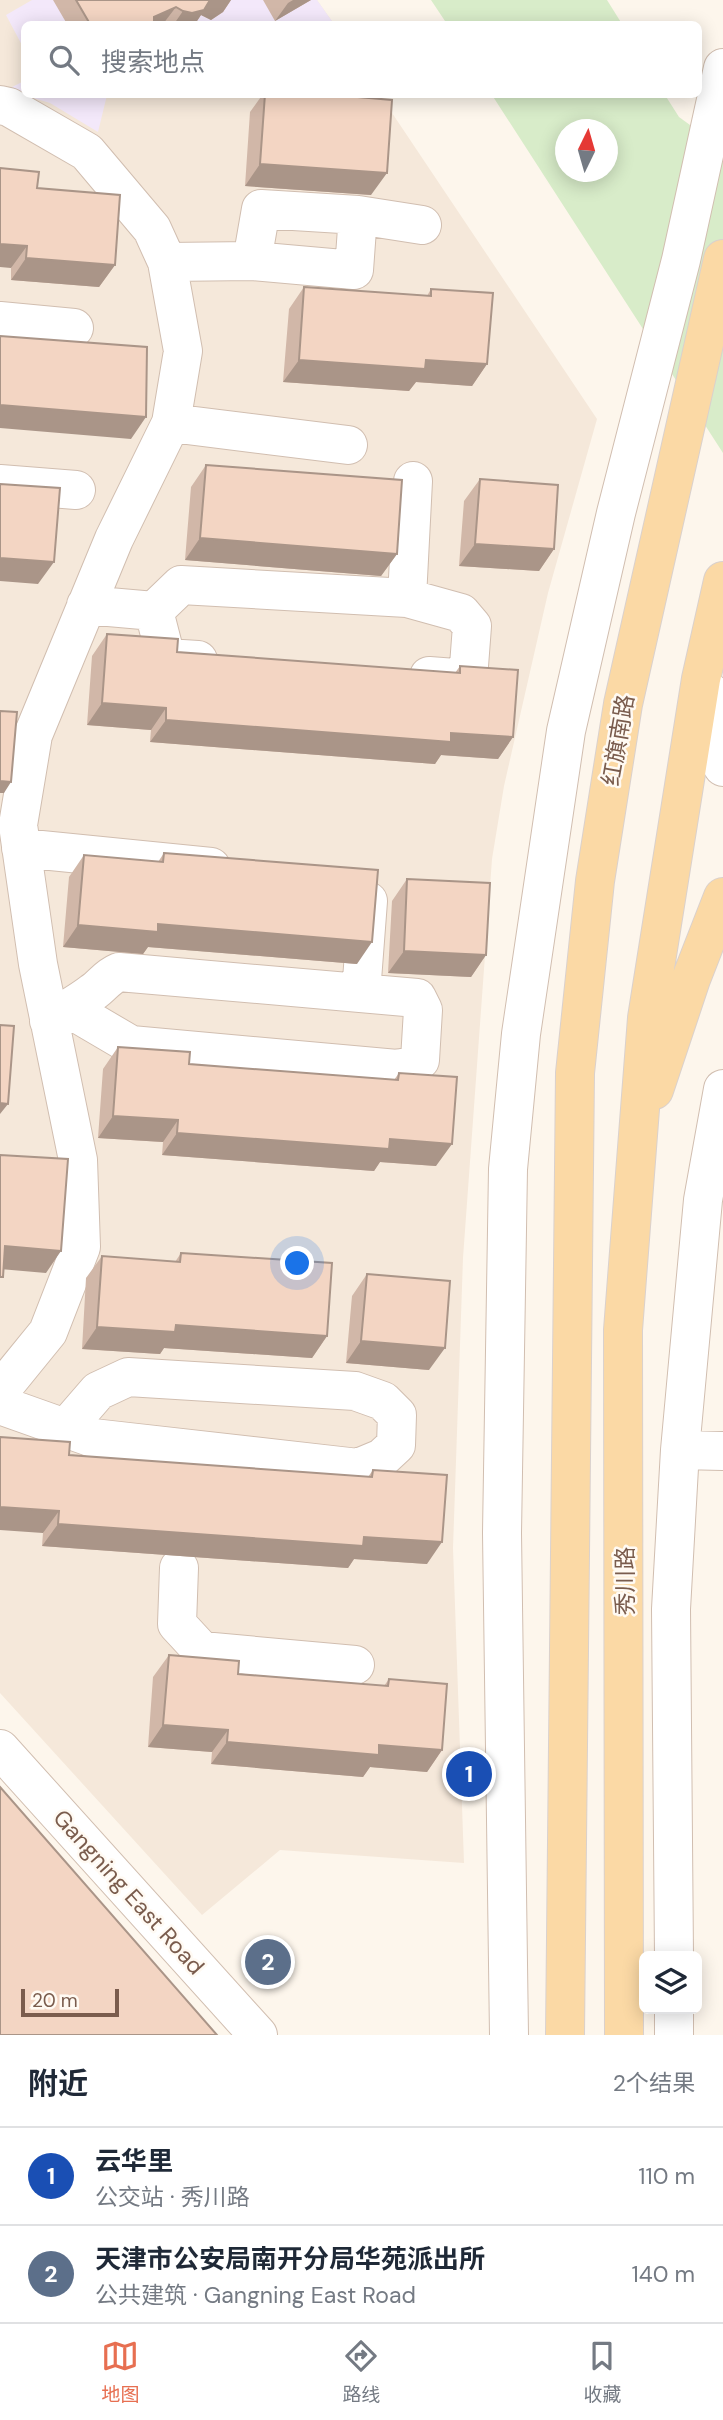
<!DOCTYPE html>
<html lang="zh">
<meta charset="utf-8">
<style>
:root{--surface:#fff;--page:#f2f2f3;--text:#1f2937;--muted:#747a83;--line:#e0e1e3;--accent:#e76f51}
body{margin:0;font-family:"DM Sans","Noto Sans SC",sans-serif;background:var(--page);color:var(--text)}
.controls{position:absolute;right:21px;bottom:21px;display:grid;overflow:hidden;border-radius:10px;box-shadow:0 4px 18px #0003}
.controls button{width:63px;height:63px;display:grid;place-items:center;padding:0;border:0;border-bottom:2px solid var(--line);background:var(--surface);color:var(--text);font:35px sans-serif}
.compass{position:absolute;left:555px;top:119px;width:63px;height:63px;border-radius:50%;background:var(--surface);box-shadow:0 4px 18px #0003;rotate:5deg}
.scale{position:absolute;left:21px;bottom:18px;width:98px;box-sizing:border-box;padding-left:7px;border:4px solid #7a5c4d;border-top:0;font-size:19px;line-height:24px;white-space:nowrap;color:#7a5c4d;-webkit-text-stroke:5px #fffaf3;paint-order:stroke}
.you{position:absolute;left:298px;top:1264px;width:24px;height:24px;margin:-18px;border:5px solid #fff;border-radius:50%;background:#1a73e8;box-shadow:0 0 0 10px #1a73e833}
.badge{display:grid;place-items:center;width:46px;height:46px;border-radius:50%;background:var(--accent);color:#fff;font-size:23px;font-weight:700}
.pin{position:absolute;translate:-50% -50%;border:4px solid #fff;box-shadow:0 2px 7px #0006}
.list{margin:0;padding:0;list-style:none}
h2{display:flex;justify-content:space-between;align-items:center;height:91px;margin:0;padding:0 28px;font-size:30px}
h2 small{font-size:23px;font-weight:400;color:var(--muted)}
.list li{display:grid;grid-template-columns:46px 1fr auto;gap:21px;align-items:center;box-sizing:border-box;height:98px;padding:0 28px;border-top:2px solid var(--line)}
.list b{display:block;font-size:26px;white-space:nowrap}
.list p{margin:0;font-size:23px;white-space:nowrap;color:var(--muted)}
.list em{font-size:23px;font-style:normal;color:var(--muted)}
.icon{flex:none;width:38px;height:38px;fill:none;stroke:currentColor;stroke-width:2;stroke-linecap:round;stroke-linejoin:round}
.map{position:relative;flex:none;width:723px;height:2035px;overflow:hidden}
.search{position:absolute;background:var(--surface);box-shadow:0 4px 18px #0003;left:21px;right:21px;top:21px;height:77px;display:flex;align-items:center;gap:18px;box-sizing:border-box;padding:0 24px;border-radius:10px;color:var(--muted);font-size:26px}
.sheet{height:287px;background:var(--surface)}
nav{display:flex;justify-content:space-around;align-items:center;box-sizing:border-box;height:98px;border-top:2px solid var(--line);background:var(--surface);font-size:19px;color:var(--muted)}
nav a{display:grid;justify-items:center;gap:4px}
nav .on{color:var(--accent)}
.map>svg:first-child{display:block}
.residential{fill:#f5e8da}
.education{fill:#f3e8fa}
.green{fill:#d8ecc9;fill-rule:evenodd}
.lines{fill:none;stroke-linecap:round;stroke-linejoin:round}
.minor-casing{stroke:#d1beb0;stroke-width:40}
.major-casing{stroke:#dad1cd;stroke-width:40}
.minor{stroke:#fff;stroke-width:38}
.major{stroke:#fbd9a5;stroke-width:38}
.wall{fill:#d1b7a8}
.shaded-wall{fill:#aa9588}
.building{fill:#f3d5c3;stroke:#aa9588;stroke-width:2}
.labels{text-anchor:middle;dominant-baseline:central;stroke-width:5;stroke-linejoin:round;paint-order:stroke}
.street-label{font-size:23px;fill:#7a5c4d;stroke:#fffaf3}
</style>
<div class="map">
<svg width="723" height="2035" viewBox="0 0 723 2035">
<rect width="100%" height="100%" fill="#fdf6ec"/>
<path class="residential" d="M0 0H317L334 24H24V94L380 95 597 419 548 593 504 786 492 859 463 1258 453 1548 464 1863 280 1850 202 1915 0 1693Z"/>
<path class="education" d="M32 0H317L334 24H24V49L6 15Z
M24 81V94L107 95 98 132 50 103 6 90Z"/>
<path class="green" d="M431 0H607L622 24H447Z
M492 95H665L679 117 723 149V453ZM566 130H608V172H566Z"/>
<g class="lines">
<defs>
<path id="minor" d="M0 105 9 107 87 152 152 229 167 262 183 351 171 423 114 539 33 735 18 825 38 964 78 1160 81 1247 48 1332 0 1391
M252 261 354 270 358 215
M167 262 252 261 261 209 358 215 422 225
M0 321 74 328
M171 423 348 445
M0 484 76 490
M407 598 413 481
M86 605 154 611 181 585 407 598 461 613 472 626 468 679 429 676
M154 611 166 658 198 660
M711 693C707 727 704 737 723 767
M21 848 211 867
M361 993 368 901
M49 1021C63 1011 79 1003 93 992 103 985 107 977 119 972L417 998 423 1010 420 1060 413 1066 397 1069 131 1045 68 1008
M0 1405 93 1438 358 1468 382 1458 396 1445 397 1415 383 1401 355 1391 128 1377 98 1391 66 1428
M680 1450 723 1451
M179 1568 177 1624 202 1651 355 1665
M0 1749 258 2035
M674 1956 671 1609 680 1450 703 1200 723 1089
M674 2009V2035
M509 2035 502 1533 508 1169 521 1034 566 731 616 513 681 260 723 68"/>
<path id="major" d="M654 1090 691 979 723 897
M565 2035 575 1073 595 881 623 704 723 259
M624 2035 623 1330 647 1018 701 679 723 581"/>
</defs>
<use href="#minor" class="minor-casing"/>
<use href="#major" class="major-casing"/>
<use href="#minor" class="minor"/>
<use href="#major" class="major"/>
</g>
<path class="wall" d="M53 0H231L223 12 211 20 201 15 195 24H67Z
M263 0H311L275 21Z
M263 94H323L371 195 245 186 250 112Z
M37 188 115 265 99 287 11 280V268Z
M304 287 427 296 431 289 487 364 472 386 416 382 409 391 283 382 289 309Z
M206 465 397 554 381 576 185 560 191 487Z
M480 479 554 549 539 571 459 566 464 501Z
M107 634 177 652 455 673 460 666 513 737 498 759 441 755 435 764 150 742 151 730 87 725 92 656Z
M164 853 357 964 148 947 143 954 63 947 69 877 84 855 158 862Z
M407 879 486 955 471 977 388 973 392 901Z
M118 1047 189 1064 394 1080 399 1073 436 1166 380 1162 374 1171 162 1155 163 1142 98 1138 103 1069Z
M181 1253 327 1336 312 1358 164 1348 160 1354 82 1349 86 1278 102 1256 175 1262Z
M367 1274 429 1370 346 1363 352 1296Z
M69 1455 368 1477 373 1470 427 1564 354 1559 348 1568 42 1546 43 1533Z
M169 1655 238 1674 384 1686 389 1679 442 1750 427 1772 370 1767 363 1777 211 1764 212 1752 148 1747 153 1677Z"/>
<path class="shaded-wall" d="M210 0H231L223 12 211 20 201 15 195 24H174L183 11Z
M293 0H311L275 21 288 3Z
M176 7 163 24H149L154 17Z
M260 164 387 173 371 195 245 186Z
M0 244 27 246 11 268 0 267Z
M26 258 115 265 99 287 11 280Z
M299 360H426L487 364 472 386 416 382 409 391 283 382Z
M0 405 146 417 131 439 0 428Z
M200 538 397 554 381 576 185 560Z
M475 544 554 549 539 571 459 566Z
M0 558 54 562 38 584 0 581Z
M102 703 166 708 151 730 87 725Z
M166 720 451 733 513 737 498 759 441 755 435 764 150 742Z
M0 781 11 782 4 793H0Z
M158 924 372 942 357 964 148 947 143 954 63 947 78 925Z
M404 951 486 955 471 977 388 973Z
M0 1103 8 1104 0 1114Z
M113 1116 178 1120 163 1142 98 1138Z
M177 1133 390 1139 452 1144 436 1166 380 1162 374 1171 162 1155Z
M5 1246 61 1251 46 1273 0 1269Z
M176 1325 327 1336 312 1358 164 1348 160 1354 82 1349 97 1327Z
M361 1341 445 1348 429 1370 346 1363Z
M0 1507 59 1511 43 1533 0 1530Z
M58 1524 364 1537 442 1542 427 1564 354 1559 348 1568 42 1546Z
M163 1725 228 1730 212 1752 148 1747Z
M227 1742 379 1745 442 1750 427 1772 370 1767 363 1777 211 1764Z"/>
<path class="building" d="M76 0H210L204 10 192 13 183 11 176 7 154 17V24H90Z
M265 94H323L392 100 387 173 260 164Z
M0 168 39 172 37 188 120 195 115 265 26 258 27 246 0 244Z
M304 287 431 296V289L493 293 487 364 426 360 425 369 299 360Z
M0 336 147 347 146 417 0 405Z
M206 465 402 480 397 554 200 538Z
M480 479 558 485 554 549 475 544Z
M0 484 60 488 54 562 0 558Z
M107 634 178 639 177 652 460 673V666L518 670 513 737 451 733V742L166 720V708L102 703Z
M0 711 17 712 11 782 0 781Z
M164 853 378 870 372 942 158 924V932L78 925 84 855 163 862Z
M407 879 490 883 486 955 404 951Z
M0 1025 14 1026 8 1104 0 1103Z
M118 1047 190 1052 189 1064 398 1080 399 1073 457 1077 452 1144 390 1139 389 1149 177 1133 178 1120 113 1116Z
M0 1155 68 1159 61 1251 5 1246 3 1277H0Z
M181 1253 332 1263 327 1336 176 1325 175 1332 97 1327 102 1256 180 1262Z
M367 1274 450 1281 445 1348 361 1341Z
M0 1437 70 1442 69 1455 372 1477 373 1470 447 1475 442 1542 364 1537 363 1546 58 1524 59 1511 0 1507Z
M169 1655 239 1661 238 1674 388 1686 389 1679 447 1684 442 1750 379 1745V1755L227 1742 228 1730 163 1725Z
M0 1787 217 2035H0Z"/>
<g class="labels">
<g class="street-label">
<text transform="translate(618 740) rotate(-80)">红旗南路</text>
<text transform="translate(625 1581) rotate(-90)">秀川路</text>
<text transform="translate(129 1892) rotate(48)">Gangning East Road</text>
</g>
</g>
</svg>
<div class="controls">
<button><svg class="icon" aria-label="layers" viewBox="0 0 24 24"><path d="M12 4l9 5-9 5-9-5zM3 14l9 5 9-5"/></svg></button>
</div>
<svg class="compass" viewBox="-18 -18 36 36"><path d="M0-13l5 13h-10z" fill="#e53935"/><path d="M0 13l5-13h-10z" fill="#747a83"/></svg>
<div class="scale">20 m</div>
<div class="you"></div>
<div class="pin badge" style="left:469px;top:1774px;background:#1a4fb4">1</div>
<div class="pin badge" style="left:268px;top:1962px;background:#5c6f8a">2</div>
<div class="search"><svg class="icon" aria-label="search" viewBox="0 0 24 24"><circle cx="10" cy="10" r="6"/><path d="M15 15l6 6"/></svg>搜索地点</div>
</div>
<section class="sheet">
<h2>附近<small>2个结果</small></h2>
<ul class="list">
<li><span class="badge" style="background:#1a4fb4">1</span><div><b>云华里</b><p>公交站 · 秀川路</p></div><em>110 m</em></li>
<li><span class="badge" style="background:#5c6f8a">2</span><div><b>天津市公安局南开分局华苑派出所</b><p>公共建筑 · Gangning East Road</p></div><em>140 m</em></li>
</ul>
</section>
<nav>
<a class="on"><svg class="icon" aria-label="map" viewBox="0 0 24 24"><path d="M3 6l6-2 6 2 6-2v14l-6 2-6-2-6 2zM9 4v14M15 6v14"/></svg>地图</a>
<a><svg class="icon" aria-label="directions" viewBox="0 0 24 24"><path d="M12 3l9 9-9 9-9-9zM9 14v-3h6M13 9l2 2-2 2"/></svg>路线</a>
<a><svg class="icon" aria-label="saved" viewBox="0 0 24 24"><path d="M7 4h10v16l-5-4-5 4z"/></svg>收藏</a>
</nav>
